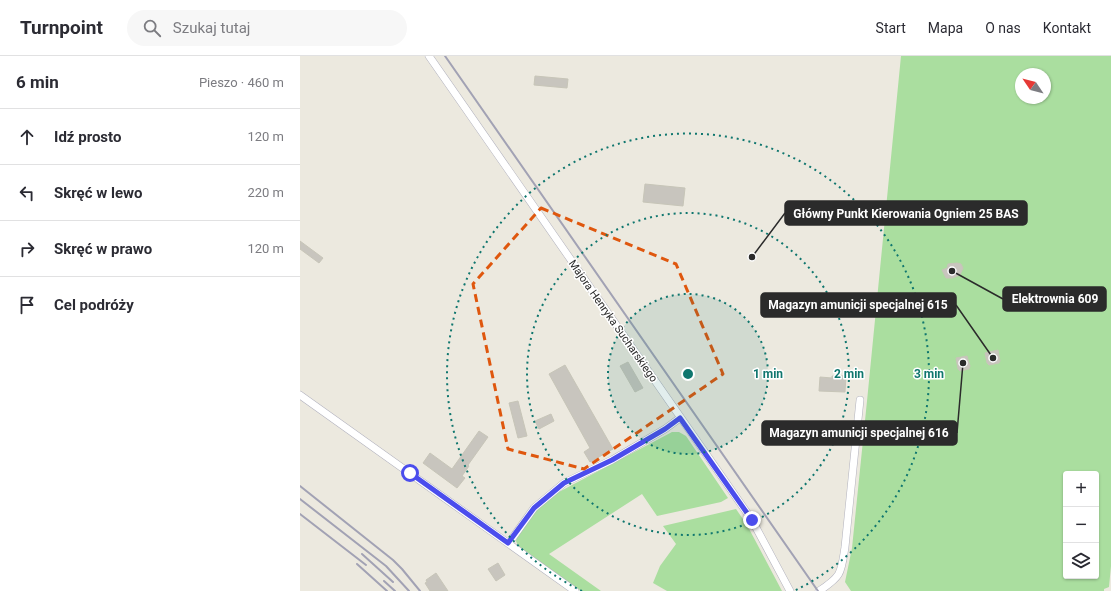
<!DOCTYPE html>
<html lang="pl">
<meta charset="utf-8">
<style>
:root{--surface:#fff;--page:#f7f7f7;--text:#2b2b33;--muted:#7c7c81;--line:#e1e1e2}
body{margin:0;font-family:Roboto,sans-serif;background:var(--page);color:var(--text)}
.controls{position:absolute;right:12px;bottom:12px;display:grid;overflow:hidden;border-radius:4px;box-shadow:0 1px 3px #0004}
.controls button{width:36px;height:36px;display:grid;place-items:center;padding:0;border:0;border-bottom:1px solid var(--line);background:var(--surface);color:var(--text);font:20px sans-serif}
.compass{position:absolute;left:715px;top:12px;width:36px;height:36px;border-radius:50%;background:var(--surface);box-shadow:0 1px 3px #0004;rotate:305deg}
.stop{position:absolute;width:12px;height:12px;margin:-9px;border:3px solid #4b4ded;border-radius:50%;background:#fff}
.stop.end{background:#4b4ded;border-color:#fff;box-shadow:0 1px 4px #0008}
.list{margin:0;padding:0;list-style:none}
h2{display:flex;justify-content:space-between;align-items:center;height:52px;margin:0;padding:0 16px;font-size:17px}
h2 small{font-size:13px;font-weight:400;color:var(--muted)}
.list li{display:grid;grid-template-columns:26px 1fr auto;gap:12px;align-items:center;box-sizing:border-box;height:56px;padding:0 16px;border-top:1px solid var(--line)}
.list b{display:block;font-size:15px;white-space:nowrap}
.list em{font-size:13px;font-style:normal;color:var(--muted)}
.icon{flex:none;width:22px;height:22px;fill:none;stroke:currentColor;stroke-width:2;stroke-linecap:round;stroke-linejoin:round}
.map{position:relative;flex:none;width:811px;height:535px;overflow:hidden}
header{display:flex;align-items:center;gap:24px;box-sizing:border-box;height:56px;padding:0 20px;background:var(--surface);border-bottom:1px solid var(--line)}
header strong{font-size:19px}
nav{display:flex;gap:22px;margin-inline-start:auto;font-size:14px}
.search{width:280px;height:36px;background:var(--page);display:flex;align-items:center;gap:10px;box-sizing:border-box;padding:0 14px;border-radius:22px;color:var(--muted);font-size:15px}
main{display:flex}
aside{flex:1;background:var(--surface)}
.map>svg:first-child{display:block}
.green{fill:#aade9f;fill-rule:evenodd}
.building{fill:#c8c5be;stroke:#c7c5b8}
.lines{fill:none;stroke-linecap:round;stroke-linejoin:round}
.minor-casing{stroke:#b2b2be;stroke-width:8}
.minor{stroke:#fff;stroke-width:7}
.rail{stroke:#a2a2b4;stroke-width:2}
.route{stroke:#4b4ded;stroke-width:5}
.marked{fill:none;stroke:#df570e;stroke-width:3;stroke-dasharray:8 5;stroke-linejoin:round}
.ring{fill:none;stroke:#0f766e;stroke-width:2;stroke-dasharray:2 4}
.labels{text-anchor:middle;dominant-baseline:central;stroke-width:3;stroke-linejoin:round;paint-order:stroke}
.street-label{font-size:11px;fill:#2b2b2b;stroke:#fff}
.centre{fill:#0f766e;stroke:#fff;stroke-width:2}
.ring-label{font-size:12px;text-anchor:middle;font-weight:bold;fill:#0f766e;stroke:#fff;stroke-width:3;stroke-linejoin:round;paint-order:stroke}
.leader{fill:none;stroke:#2b2b2b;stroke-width:1.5}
.callout-dot{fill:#2b2b2b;stroke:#fff;stroke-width:1.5}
.callout{fill:#2b2b2b;stroke:#2b2b2b;stroke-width:1.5}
.callout-label{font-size:12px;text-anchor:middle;font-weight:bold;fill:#fff}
</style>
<header>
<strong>Turnpoint</strong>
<div class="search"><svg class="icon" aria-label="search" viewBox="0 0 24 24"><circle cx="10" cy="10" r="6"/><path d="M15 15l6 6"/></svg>Szukaj tutaj</div>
<nav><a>Start</a><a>Mapa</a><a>O nas</a><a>Kontakt</a></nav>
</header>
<main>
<aside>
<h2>6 min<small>Pieszo · 460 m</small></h2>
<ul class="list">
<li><svg class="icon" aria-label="ahead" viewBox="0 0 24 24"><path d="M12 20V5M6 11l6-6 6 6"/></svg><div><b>Idź prosto</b></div><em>120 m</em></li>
<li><svg class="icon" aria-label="left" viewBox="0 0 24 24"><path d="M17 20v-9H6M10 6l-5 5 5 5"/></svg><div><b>Skręć w lewo</b></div><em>220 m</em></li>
<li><svg class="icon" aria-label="right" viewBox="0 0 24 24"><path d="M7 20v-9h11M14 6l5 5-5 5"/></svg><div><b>Skręć w prawo</b></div><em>120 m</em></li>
<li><svg class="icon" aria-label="arrive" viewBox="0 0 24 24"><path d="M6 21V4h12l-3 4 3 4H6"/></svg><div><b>Cel podróży</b></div></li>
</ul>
</aside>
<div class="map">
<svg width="811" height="535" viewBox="0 0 811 535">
<rect width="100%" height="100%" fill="#ece9df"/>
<path class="green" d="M601 0H811V510L809 531 804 533V535H551L545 526 552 492 567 345ZM721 18H745V42H721ZM766 418H796V520H766Z
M372 376H379L386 380 428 442 421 446 357 460 342 438 249 498 301 535H281L218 490 216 485 217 481 239 451 257 437Z
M436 453 447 469 482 535H367L353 527 360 510 376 488 363 470Z"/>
<path class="building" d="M235 20 268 23 267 32 234 29Z
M345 128 385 132 383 150 343 146Z
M0 185 23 202 19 207 0 193Z
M657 207 661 208 663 212 660 219 652 222H646L642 214 647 212 648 208Z
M698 294 700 305 699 307 689 309 687 307 685 297Z
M667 300 670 310 669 313 660 315 658 313 656 302Z
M328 306 343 332 335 336 320 310Z
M265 309 313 393 290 406 284 396 290 392 249 318Z
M535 319 546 320 545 336 519 335 520 321 532 322V320H535Z
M218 345 227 380 218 382 209 347Z
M251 358 254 365 239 373 235 365Z
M179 375 188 381 168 409 169 410 162 420 165 422 157 432 123 407 130 397 152 413Z
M198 507 205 519 196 525 188 513Z
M136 517 148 535H130L125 527 127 526 126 524Z"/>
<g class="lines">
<defs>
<path id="minor" d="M129 0 452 464 490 535
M0 339 275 535
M209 487 234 452 264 427 312 404 365 373 380 362
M519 535C542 520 541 517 545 491L560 344"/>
</defs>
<use href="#minor" class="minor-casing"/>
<use href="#minor" class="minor"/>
<path class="rail" d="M145 0 518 535
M0 430 93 504 102 513 120 535
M0 443 86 510 109 535
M0 458 66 509
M62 498 93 526
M57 508 87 535
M84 525 95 535"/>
</g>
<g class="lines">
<path class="route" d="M110 417 208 487 234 452 264 427 312 404 365 373 380 362 452 464"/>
</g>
<path class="marked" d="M241 152 376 208 423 318 284 413 208 393 173 228Z"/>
<circle cx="388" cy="318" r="80" fill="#0f766e" fill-opacity=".12"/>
<g class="ring">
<circle cx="388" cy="318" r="80"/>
<circle cx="388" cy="318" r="161"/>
<path d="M282 535A241 241 0 1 1 494 535"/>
</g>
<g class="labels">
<g class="street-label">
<text transform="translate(313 265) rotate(55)">Majora Henryka Sucharskiego</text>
</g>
</g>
<circle cx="388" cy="318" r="6" class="centre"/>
<g class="ring-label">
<text x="468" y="322">1 min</text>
<text x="549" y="322">2 min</text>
<text x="629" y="322">3 min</text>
</g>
<path class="leader" d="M452 201L485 157M652 215L703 243M693 302L656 249M663 307L657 377"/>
<g class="callout-dot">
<circle cx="452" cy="201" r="4"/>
<circle cx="652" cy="215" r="4"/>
<circle cx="693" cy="302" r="4"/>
<circle cx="663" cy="307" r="4"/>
</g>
<g class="callout">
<rect x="485" y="145" width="242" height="24" rx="4"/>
<rect x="703" y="231" width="103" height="24" rx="4"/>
<rect x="461" y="237" width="195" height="24" rx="4"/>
<rect x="462" y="365" width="195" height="24" rx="4"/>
</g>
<g class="callout-label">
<text x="606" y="162">Główny Punkt Kierowania Ogniem 25 BAS</text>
<text x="755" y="247">Elektrownia 609</text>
<text x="558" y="253">Magazyn amunicji specjalnej 615</text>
<text x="559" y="381">Magazyn amunicji specjalnej 616</text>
</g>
</svg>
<div class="controls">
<button>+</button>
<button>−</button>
<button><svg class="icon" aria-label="layers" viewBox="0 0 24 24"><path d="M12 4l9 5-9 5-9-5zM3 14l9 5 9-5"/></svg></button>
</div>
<svg class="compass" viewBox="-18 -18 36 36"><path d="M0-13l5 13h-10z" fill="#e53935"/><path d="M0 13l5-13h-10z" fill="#7c7c81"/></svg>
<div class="stop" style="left:110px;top:417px"></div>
<div class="stop end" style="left:452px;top:464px"></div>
</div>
</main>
